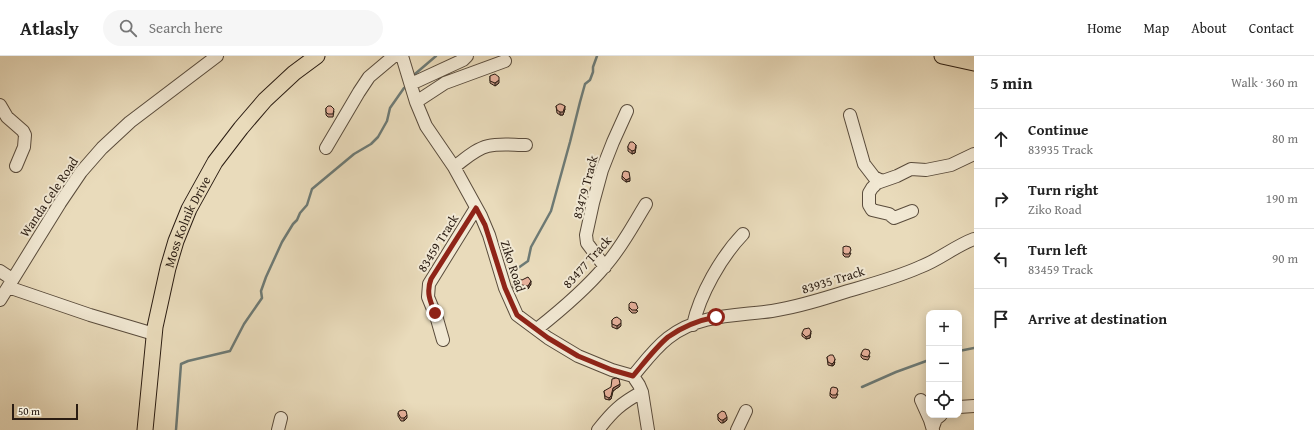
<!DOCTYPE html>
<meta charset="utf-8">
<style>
:root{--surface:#fff;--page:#f6f6f6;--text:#222;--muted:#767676;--line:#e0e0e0}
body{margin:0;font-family:"Gentium Book Plus",serif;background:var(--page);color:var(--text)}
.controls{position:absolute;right:12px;bottom:12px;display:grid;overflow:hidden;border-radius:8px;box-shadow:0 2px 10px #0003}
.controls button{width:36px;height:36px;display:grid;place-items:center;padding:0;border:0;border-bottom:1px solid var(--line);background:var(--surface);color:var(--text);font:20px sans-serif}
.scale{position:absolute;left:12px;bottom:10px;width:66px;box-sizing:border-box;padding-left:4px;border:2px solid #2a1c12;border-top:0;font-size:11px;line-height:14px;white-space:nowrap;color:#2a1c12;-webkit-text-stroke:3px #f1e8d3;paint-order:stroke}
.stop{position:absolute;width:12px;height:12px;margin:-9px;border:3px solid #8f2418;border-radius:50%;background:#fff}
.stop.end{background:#8f2418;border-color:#fff;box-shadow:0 1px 4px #0008}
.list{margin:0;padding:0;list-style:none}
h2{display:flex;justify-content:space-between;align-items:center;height:52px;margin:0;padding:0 16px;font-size:17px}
h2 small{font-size:13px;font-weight:400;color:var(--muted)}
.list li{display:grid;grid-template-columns:26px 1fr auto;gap:12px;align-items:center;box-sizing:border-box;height:60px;padding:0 16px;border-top:1px solid var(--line)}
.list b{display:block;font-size:15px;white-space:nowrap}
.list p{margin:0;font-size:13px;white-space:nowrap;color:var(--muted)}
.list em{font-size:13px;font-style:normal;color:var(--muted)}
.icon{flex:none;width:22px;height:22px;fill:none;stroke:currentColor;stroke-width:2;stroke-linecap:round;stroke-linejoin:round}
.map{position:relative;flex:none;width:974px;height:374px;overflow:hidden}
header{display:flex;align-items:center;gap:24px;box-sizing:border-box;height:56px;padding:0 20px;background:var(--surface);border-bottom:1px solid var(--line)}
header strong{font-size:19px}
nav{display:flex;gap:22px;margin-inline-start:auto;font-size:14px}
.search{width:280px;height:36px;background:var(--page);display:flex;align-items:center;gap:10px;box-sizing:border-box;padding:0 14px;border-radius:22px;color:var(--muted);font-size:15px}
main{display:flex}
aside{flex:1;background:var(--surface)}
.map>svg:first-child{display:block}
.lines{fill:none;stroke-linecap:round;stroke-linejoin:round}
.stream{stroke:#6d7a75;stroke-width:2.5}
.minor-casing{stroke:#5a4c3c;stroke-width:14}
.major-casing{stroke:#2a1c12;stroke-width:17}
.minor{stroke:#f1e8d3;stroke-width:12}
.major{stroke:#e9dbbb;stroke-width:15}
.wall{fill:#c69785;stroke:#2a1c12}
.shaded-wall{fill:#a17b6c;stroke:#2a1c12}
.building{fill:#e6b09b;stroke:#2a1c12}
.route{stroke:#8f2418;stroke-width:5}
.labels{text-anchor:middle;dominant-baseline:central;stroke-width:4;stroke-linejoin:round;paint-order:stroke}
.street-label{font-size:13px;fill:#2a1c12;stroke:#f1e8d3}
</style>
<header>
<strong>Atlasly</strong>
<div class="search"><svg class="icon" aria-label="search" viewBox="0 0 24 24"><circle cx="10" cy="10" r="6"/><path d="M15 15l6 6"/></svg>Search here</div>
<nav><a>Home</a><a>Map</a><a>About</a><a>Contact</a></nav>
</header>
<main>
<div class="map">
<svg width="974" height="374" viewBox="0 0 974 374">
<rect width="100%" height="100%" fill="#e9dbbb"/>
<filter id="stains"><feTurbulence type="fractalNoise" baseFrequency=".005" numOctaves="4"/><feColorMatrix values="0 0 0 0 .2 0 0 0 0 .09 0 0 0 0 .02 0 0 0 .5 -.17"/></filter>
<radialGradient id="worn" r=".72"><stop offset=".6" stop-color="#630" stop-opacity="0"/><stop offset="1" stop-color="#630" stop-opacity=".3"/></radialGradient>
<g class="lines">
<path class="stream" d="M415 18 436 0
M511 217 528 205 531 191 551 155 570 86 580 46 585 28 590 24 593 16V11L597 0
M959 295 974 292
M862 331 896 316 929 304
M176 374 181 308 188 305 230 295 244 268 262 242 261 235 266 221 282 186 293 168 297 164 300 157 307 149 312 133 354 98 371 88 378 81 387 65 390 52 404 32"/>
<defs>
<path id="minor" d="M402 0 416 46 426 70 454 111 481 160 489 179 505 232 517 259 548 282 578 300 612 314 633 320 639 329 642 336 648 374
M411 28 463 4 467 0
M416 46 445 27 505 5
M0 49 7 61 23 75 25 79 24 91 16 110
M850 59 864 108 874 121 882 125
M326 92 359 36 369 21 394 0
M454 111C464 104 475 93 488 90 500 87 513 89 526 89
M912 155 894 162 889 158 872 154 869 149V137L872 132 877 127 897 120 911 113 926 114 951 109 974 98
M605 211 587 187 586 179 593 147 602 114 613 86 627 55
M0 215 12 223
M8 231 90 259 154 278
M0 244 60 147 81 116 102 92 130 66 217 0
M693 269C700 238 721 201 743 178
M537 273C561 254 585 234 605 210 622 191 633 169 646 148
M443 284 437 263 428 241 429 228 476 152
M633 320C644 307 654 293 668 282 698 258 736 260 772 255 798 251 823 243 848 235 872 228 898 221 920 211 939 204 955 190 974 183
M921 344 930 364 933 374
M959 351 974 350
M933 371 936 363 941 359
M278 374 281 362
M598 374C612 356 621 347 642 336
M737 374 746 355"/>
<g id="major">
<path d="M942 0 974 7"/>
<path id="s1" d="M145 374 155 271 168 212 176 185 189 153 215 106 241 72 265 44 294 17 317 0"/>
</g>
</defs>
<use href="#minor" class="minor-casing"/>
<use href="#major" class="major-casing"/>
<use href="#minor" class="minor"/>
<use href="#major" class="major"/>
</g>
<path class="wall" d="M490 20 499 27 495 30 490 27Z
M556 50 565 53 563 59H560L557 57Z
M326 52 334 55 333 61H328L326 59Z
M628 90 636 91 635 97 632 98 628 95Z
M622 120 630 125 626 126 622 123Z
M843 196 851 197 849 201H845L843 199Z
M513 225 531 228 528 233 522 232 517 234 513 232Z
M629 251 638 255 636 257H632L629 254Z
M612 264 621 270 617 273 612 271Z
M802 277H811L810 282 806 283 802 280Z
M861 298 870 300 868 304 863 303 861 301Z
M827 301 835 306 834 309 832 310 828 309Z
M620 330 613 335 611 343 609 344 605 343 604 335Z
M830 337 838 338 836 342H832L830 340Z
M398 357 407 362 404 365H401L398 360Z
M718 358 727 364 723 367H721L718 364Z"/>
<path class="shaded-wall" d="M499 24V27L495 30V27Z
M565 50V53L563 59H560V56Z
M636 89V91L635 97 632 98V95Z
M630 122V125L626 126V124Z
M531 225V228L528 233V230Z
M522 229V232L517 234V231Z
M621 267V270L617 273V270Z
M811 275 810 282 806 283V281Z
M835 303 834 309 832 310V308Z
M620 328V330L613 335 611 343 609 344V342L613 332Z
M407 359V362L404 365V362Z
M727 361V364L723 367V364Z"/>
<path class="building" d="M495 18 499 21V24L495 27 490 25V20L492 19Z
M559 48H561L565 50 563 56H560L557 54 556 50Z
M328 50H331L334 53 333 58H328L326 56V52Z
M630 86H633L636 89 635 94 632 95 628 92V90Z
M625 115 629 116 630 122 626 124 622 120 623 116Z
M846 190 850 191 851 194 849 198H845L843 196V191Z
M528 221 531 225 528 230 522 229 517 231 513 229V225L517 222 522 224Z
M631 246 636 247 638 252 636 254H632L629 251V248Z
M617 261 621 264V267L617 270 612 268V264L614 262Z
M809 272 811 275 810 279 806 281 802 277 804 273Z
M865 293 869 294 870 297 868 301 863 300 861 298 863 294Z
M830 299H833L835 303 834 306 832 308 828 306 827 301Z
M616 322 619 323 620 328 613 332 611 340 609 342 605 340 604 335 611 331 612 323Z
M833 331 837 332 838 335 836 339H832L830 337 831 332Z
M403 354 406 355 407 359 404 362H401L398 357 399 355Z
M722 355 725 356 727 361 723 364H721L718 361V358Z"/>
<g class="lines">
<path class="route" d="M435 257C430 245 426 236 431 223L476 152 485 169 505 232 517 259 548 282 578 300 612 314 633 320C644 307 655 292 668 281 682 271 700 264 716 261"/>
</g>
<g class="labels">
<g class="street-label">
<text transform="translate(585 131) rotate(-75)">83479 Track</text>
<text transform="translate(49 141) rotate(-56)">Wanda Cele Road</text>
<text stroke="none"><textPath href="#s1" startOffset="214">Moss Kolnik Drive</textPath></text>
<text transform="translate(438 187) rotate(-58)">83459 Track</text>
<text transform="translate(587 206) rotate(-48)">83477 Track</text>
<text transform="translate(513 210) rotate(72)">Ziko Road</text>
<text transform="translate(833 224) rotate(-17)">83935 Track</text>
</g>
</g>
<rect width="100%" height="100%" filter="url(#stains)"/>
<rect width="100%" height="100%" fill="url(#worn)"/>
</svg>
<div class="controls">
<button>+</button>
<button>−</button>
<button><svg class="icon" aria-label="locate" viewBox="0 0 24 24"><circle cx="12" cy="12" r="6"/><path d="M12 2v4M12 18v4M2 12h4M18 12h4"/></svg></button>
</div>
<div class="scale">50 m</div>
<div class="stop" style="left:716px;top:261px"></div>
<div class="stop end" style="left:435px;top:257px"></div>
</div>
<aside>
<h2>5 min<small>Walk · 360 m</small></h2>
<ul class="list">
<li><svg class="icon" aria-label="ahead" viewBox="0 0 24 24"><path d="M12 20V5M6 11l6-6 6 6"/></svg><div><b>Continue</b><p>83935 Track</p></div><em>80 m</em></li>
<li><svg class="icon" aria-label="right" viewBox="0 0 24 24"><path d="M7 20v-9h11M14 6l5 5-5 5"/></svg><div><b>Turn right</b><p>Ziko Road</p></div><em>190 m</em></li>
<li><svg class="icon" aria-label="left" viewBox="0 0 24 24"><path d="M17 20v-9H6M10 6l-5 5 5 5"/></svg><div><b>Turn left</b><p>83459 Track</p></div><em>90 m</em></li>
<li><svg class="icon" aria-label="arrive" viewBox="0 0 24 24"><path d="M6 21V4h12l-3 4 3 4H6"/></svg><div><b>Arrive at destination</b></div></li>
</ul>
</aside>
</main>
